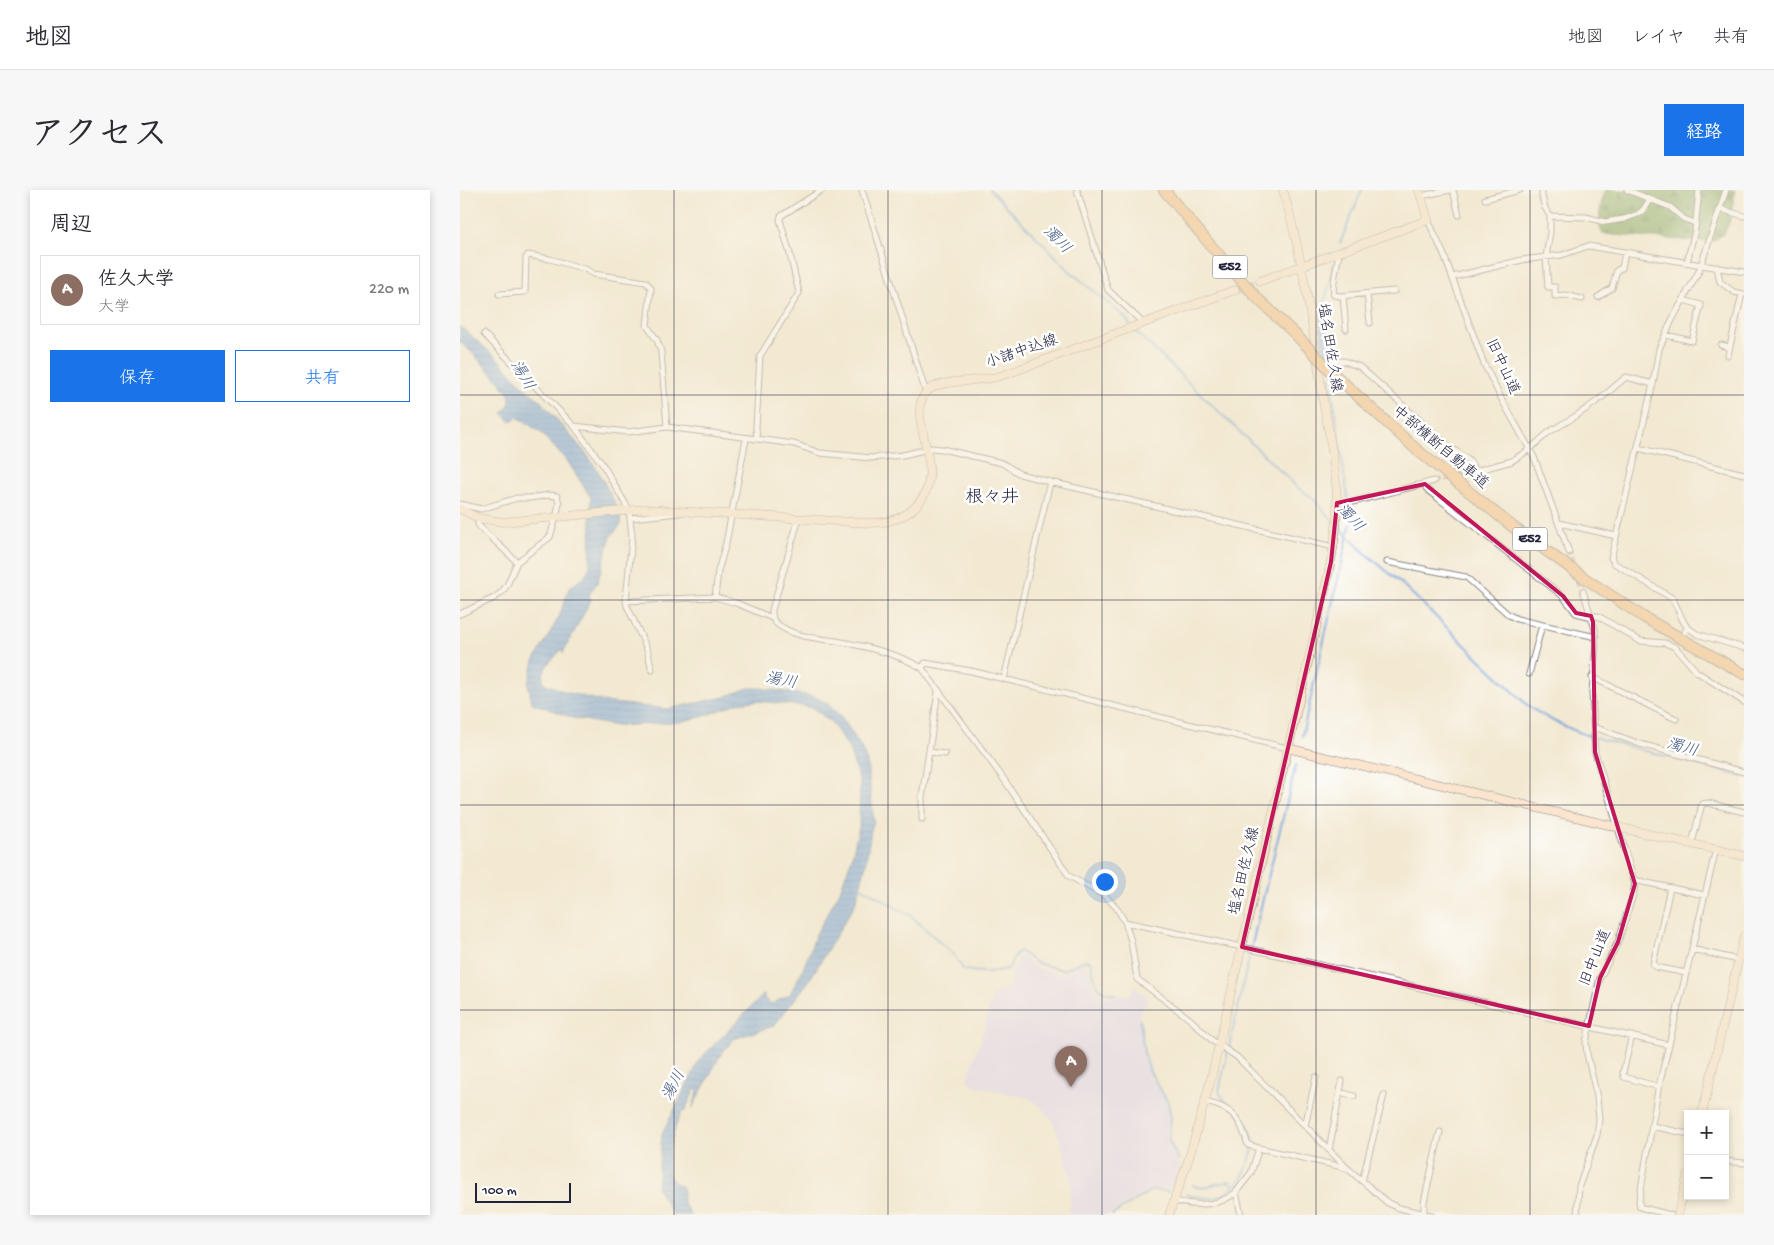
<!DOCTYPE html>
<html lang="ja">
<meta charset="utf-8">
<style>
:root{--surface:#fff;--page:#f7f7f7;--text:#2b2b33;--muted:#7c7c81;--line:#e1e1e2;--accent:#1a73e8}
body{margin:0;font-family:"Gochi Hand","Klee One",sans-serif;background:var(--page);color:var(--text)}
.controls{position:absolute;right:15px;bottom:15px;display:grid;overflow:hidden;border-radius:0px;box-shadow:0 2px 8px #0003}
.controls button{width:45px;height:45px;display:grid;place-items:center;padding:0;border:0;border-bottom:1px solid var(--line);background:var(--surface);color:var(--text);font:25px sans-serif}
.scale{position:absolute;left:15px;bottom:12px;width:96px;box-sizing:border-box;padding-left:5px;border:2px solid #22223b;border-top:0;font-size:14px;line-height:18px;white-space:nowrap;color:#22223b;-webkit-text-stroke:4px #fff;paint-order:stroke}
.you{position:absolute;left:644px;top:691px;width:18px;height:18px;margin:-12px;border:4px solid #fff;border-radius:50%;background:#1a73e8;box-shadow:0 0 0 8px #1a73e833}
.badge{display:grid;place-items:center;width:32px;height:32px;border-radius:50%;background:var(--accent);color:#fff;font-size:16px;font-weight:700}
.pin{position:absolute;translate:-50% -41px;filter:drop-shadow(0 1px 2px #0008)}
.pin::after{content:'';position:absolute;top:26px;width:18px;height:15px;background:inherit;clip-path:polygon(0 0,100% 0,50% 100%)}
.list{margin:0;padding:0;list-style:none}
h2{display:flex;justify-content:space-between;align-items:center;height:65px;margin:0;padding:0 20px;font-size:21px}
h2 small{font-size:16px;font-weight:400;color:var(--muted)}
.list li{display:grid;grid-template-columns:32px 1fr auto;gap:15px;align-items:center;box-sizing:border-box;height:70px;margin:0 10px 10px;padding:0 10px;border:1px solid var(--line);border-radius:0px}
.list b{display:block;font-size:19px;white-space:nowrap}
.list p{margin:0;font-size:16px;white-space:nowrap;color:var(--muted)}
.list em{font-size:16px;font-style:normal;color:var(--muted)}
.actions{display:flex;gap:10px;padding:15px 20px}
.actions a{flex:1;padding:11px 0;border:1px solid var(--accent);border-radius:0px;text-align:center;font-size:18px;color:var(--accent)}
.actions .main{background:var(--accent);color:#fff}
.map{position:relative;flex:none;width:1284px;height:1025px;overflow:hidden;border-radius:0px}
header{display:flex;align-items:center;gap:30px;box-sizing:border-box;height:70px;padding:0 25px;background:var(--surface);border-bottom:1px solid var(--line)}
header strong{font-size:24px}
nav{display:flex;gap:28px;margin-inline-start:auto;font-size:18px}
.intro{display:flex;align-items:center;justify-content:space-between;box-sizing:border-box;height:120px;padding:0 30px}
h1{margin:0;font-size:35px}
.button{padding:12px 22px;border-radius:0px;background:var(--accent);color:#fff;font-size:18px;font-weight:700}
main{display:flex;gap:30px;padding:0 30px}
aside{flex:1;background:var(--surface);border-radius:0px;box-shadow:0 2px 8px #0003}
.map>svg:first-child{display:block}
.built{fill:#ded5f6}
.forest{fill:url(#forest-firs);stroke:#50644c}
.water{fill:url(#water-rules);stroke:#4a628b}
.lines{fill:none;stroke-linecap:round;stroke-linejoin:round}
.stream{stroke:#71a1db;stroke-width:2}
.canal{stroke:#71a1db;stroke-width:7}
.street-tunnel{stroke:#c9c1b4;stroke-width:5;stroke-dasharray:5 2.5;stroke-linecap:butt}
.secondary-tunnel{stroke:#c9c1b4;stroke-width:8;stroke-dasharray:8 4;stroke-linecap:butt}
.street-casing{stroke:#8a8686;stroke-width:7}
.secondary-casing{stroke:#8a8686;stroke-width:9}
.highway-casing{stroke:#8a8686;stroke-width:12}
.street{stroke:#fff;stroke-width:5}
.secondary{stroke:#fbe5cf;stroke-width:8}
.highway{stroke:#f6be87;stroke-width:10}
.highway-bridge-casing{stroke:#8a8686;stroke-width:12;stroke-linecap:butt}
.highway-bridge{stroke:#f6be87;stroke-width:10}
.marked{fill:none;stroke:#c2185b;stroke-width:4;stroke-linejoin:round}
.grid{fill:none;stroke:#22223b;stroke-width:1;stroke-opacity:0.55}
.labels{text-anchor:middle;dominant-baseline:central;stroke-width:5;stroke-linejoin:round;paint-order:stroke}
.shield{fill:#fff;stroke:#646476;stroke-width:1}
.shield-label{font-size:14px;font-weight:bold;fill:#22223b}
.street-label{font-size:15px;fill:#22223b;stroke:#fff}
.water-label{font-size:16px;font-style:italic;fill:#465b83;stroke:#fff}
.quarter-label{font-size:18px;fill:#22223b;stroke:#fff}
</style>
<header>
<strong>地図</strong>
<nav><a>地図</a><a>レイヤ</a><a>共有</a></nav>
</header>
<div class="intro"><h1>アクセス</h1><a class="button">経路</a></div>
<main>
<aside>
<h2>周辺<small></small></h2>
<ul class="list">
<li><span class="badge" style="background:#8d6e63">A</span><div><b>佐久大学</b><p>大学</p></div><em>220 m</em></li>
</ul>
<div class="actions"><a class="main">保存</a><a>共有</a></div>
</aside>
<div class="map">
<svg width="1284" height="1025" viewBox="0 0 1284 1025">
<defs>
<pattern id="forest-firs" width="22" height="20" patternUnits="userSpaceOnUse" patternTransform="scale(1.25)"><rect width="22" height="20" fill="#7fa65e"/><path d="M5 1l3.5 6h-7zM16 11l3.5 6h-7z" fill="#68874f"/></pattern>
<pattern id="water-rules" width="6" height="5" patternUnits="userSpaceOnUse" patternTransform="scale(1.25)"><rect width="6" height="5" fill="#71a1db"/><path d="M0 2.5h6" fill="none" stroke="#5c83b3"/></pattern>
</defs>
<rect width="100%" height="100%" fill="#fff"/>
<filter id="ink" filterUnits="userSpaceOnUse"><feTurbulence type="fractalNoise" baseFrequency=".02" numOctaves="2"/><feDisplacementMap in="SourceGraphic" scale="10" xChannelSelector="R" yChannelSelector="G"/><feConvolveMatrix kernelMatrix="1 2 1 2 8 2 1 2 1" color-interpolation-filters="sRGB"/></filter>
<filter id="wash" filterUnits="userSpaceOnUse"><feTurbulence type="fractalNoise" baseFrequency=".0096" numOctaves="4" result="noise"/><feDisplacementMap in="SourceGraphic" scale="20" xChannelSelector="R" yChannelSelector="G"/><feGaussianBlur stdDeviation="1.12" result="paint"/><feColorMatrix in="noise" values="0 0 0 0 0 0 0 0 0 0 0 0 0 0 0 0 0 1.4 0 .05"/><feComposite in="paint" operator="in"/></filter>
<g filter="url(#wash)">
<rect width="100%" height="100%" fill="#f3e9d2"/>
<path class="built" d="M559 767H563L570 774 578 778 603 785 619 775 625 774 627 776 634 799 642 806 652 807 670 804 674 797 689 808 679 823 682 856 689 887 696 894 704 907 708 918 709 930 707 949 720 976 712 999 701 998 686 1001 648 1025H609L611 995 609 982 601 954 593 931 581 917 569 908 515 896 507 890 525 836 533 805 548 797Z"/>
<path class="forest" d="M1146 0H1275C1271 20 1273 46 1249 52L1152 45 1142 43C1137 31 1140 12 1146 0Z"/>
<path class="water" d="M0 136 36 167 69 202 78 208 125 262 137 279 154 311 160 326 161 335 151 346 138 391 129 405 131 410 103 463 102 459C94 469 78 480 84 493L106 502 145 512 208 519 264 507 288 498H300L353 506 367 513 383 529 401 557 407 571 414 632 411 640 405 680 395 714 349 791 314 836 274 849 261 864 232 919 238 900 235 899 225 921 221 923C215 936 201 980 213 991 216 994 220 995 223 997V1013L231 1025H213L197 998 202 944 240 869 304 804 305 810 312 814 330 804 343 779 356 744 379 703 391 670 399 637 400 593 389 559 372 533 354 519 344 516 296 511 278 513 245 526 220 532 156 536 113 528 72 513 68 494 74 471 99 427 109 398 124 387 130 377 131 308 108 272 80 242 57 227 51 232 42 223C47 219 51 214 50 207 49 200 7 157 0 152Z"/>
<g class="lines">
<path class="stream" d="M530 0 612 83 666 128 670 135
M880 53 902 0
M861 121 871 90 874 74
M673 139 838 298 853 308 873 331
M878 336 904 362 941 393 1067 515C1086 529 1109 539 1132 547
M842 546 891 332 870 186
M1136 548 1284 587
M399 696 451 726 494 765 503 779 506 780C520 783 536 783 549 778L555 765 560 761 576 773 603 780 626 770 631 772C635 791 634 802 655 804
M680 830 684 863 690 882 708 912 711 928 709 951 719 970
M733 995 739 998 770 991 774 996
M726 1004C735 1006 748 1010 757 1007 778 1002 793 972 793 951 793 945 790 938 787 933 780 920 762 913 759 901L796 737 836 575
M652 1025 690 1001 695 1000 710 1002"/>
<path class="canal" d="M861 121 868 169"/>
</g>
</g>
<g filter="url(#ink)">
<g class="lines">
<path class="street-tunnel" d="M974 291 1007 283
M1109 362 1123 401"/>
<path class="secondary-tunnel" d="M775 100 800 91"/>
<defs>
<path id="street" d="M402 0 466 203
M617 0 648 100 683 133
M993 0 999 25
M1082 0V7L1085 18 1090 26V42L1086 67 1088 97H1095V106L1106 105 1122 109
M1167 0 1210 17 1224 29 1235 33
M961 6 990 0
M1025 9 1060 0
M1260 19 1284 26
M1090 26 1126 27 1145 32 1164 29 1178 24 1183 20 1190 9
M968 30 984 65 1024 174 1042 210 1074 267 1109 362
M879 63C878 72 871 98 874 105L880 106 934 101
M1227 72 1235 40 1239 0
M1257 77 1260 92 1274 102 1284 104
M993 87 1062 70 1102 65 1128 56 1284 82
M39 104 65 102 66 68 68 65 90 69 125 79 134 84 186 92 191 98 187 136 197 150 201 162 207 237
M907 104 910 133
M883 106 886 139
M1138 107 1152 98 1157 80 1162 78 1165 62
M24 144 114 236 143 275 169 320 172 346 166 411
M1206 145 1232 151 1241 115 1223 110
M1261 155 1269 157
M1268 165 1282 104
M864 172 884 171 900 177 990 257 1007 269 1011 273 1015 281 1052 271 1070 259 1089 242 1116 226 1140 209 1166 187 1193 194
M114 236 168 242 207 237 297 249 296 237 300 166 339 103 330 64 320 30 321 26 362 0
M297 249 334 254 360 263 411 268 443 265 472 258 482 259 542 273 560 284 590 292 874 357
M1178 258 1284 284
M1007 283 1015 281
M965 294 966 298 969 301 1103 406 1116 423 1128 426H1138L1180 451 1205 453 1215 457 1237 482 1284 512
M877 313H889L974 291
M0 314 21 319 57 308H70L89 305 97 306 99 313 97 324 90 347 57 372 47 395 42 402 34 408 0 424
M18 328V334L20 337 57 372
M171 328 219 323
M339 328 312 420C312 426 312 430 317 434 334 447 356 448 376 451 405 456 437 463 462 478L543 588 609 686 645 706 656 717 665 732 671 751 677 789 731 830 753 851 777 867 887 978 928 1013 939 1018 971 1025
M1099 333 1156 346
M927 372 1006 387 1049 425 1057 429 1136 447
M255 407 258 381 266 353 286 249
M1227 437C1220 428 1218 417 1212 408L1154 373 1151 368 1193 194 1199 159 1212 130 1239 81 1266 0
M1225 442 1227 437 1237 444 1284 458
M462 478 465 473 511 481 827 558
M192 480 187 459 167 416 166 411 255 407 276 413 312 428
M1069 484 1082 435
M1132 487 1216 529
M544 489 590 292
M1134 537 1180 554 1284 582
M469 562 485 564
M462 629V607L478 502
M1232 653 1242 614 1248 613 1284 622
M1174 690 1244 705
M1210 698 1193 774 1196 777 1226 783
M665 732 782 757 1209 855
M1232 759 1278 770
M1172 846 1163 882 1164 887 1199 897
M880 902 894 906
M745 912C774 918 780 928 788 955L799 958
M845 936 856 887
M1192 936 1228 944
M869 960 882 891
M1265 971 1284 973
M902 991 924 905
M715 1011C735 1016 759 1017 776 1002
M964 1023V1012L980 942
M781 1025 776 1002 791 983 799 958 887 978
M1117 1025 1119 996 1137 945 1139 929 1137 907 1127 864 1126 852 1140 788 1158 752 1173 705 1175 694 1135 562 1132 502 1136 456 1135 439 1123 401
M1211 1025 1183 1018 1180 1017 1179 1011 1198 900 1256 659"/>
<path id="secondary" d="M800 91 968 30 959 0
M0 319 18 328 43 332 184 319 409 333C425 333 442 330 454 318 495 281 438 222 470 199 484 189 522 192 540 186 568 177 595 166 622 156 673 137 724 118 775 100
M827 558 1157 637 1284 666
M1242 924 1284 746
M709 1025 729 968 750 893 863 408C869 380 876 351 877 322 878 284 869 246 863 209 853 139 843 68 823 0
M1218 1025 1228 984"/>
<path id="highway" d="M704 0 753 58 796 107 836 145
M876 186 957 260 1053 337 1123 387 1185 428 1284 484"/>
</defs>
<use href="#street" class="street-casing"/>
<use href="#secondary" class="secondary-casing"/>
<use href="#highway" class="highway-casing"/>
<use href="#street" class="street"/>
<use href="#secondary" class="secondary"/>
<use href="#highway" class="highway"/>
<defs>
<path id="highway-bridge" d="M836 145 876 186"/>
</defs>
<use href="#highway-bridge" class="highway-bridge-casing"/>
<use href="#highway-bridge" class="highway-bridge"/>
</g>
</g>
<path d="M0 0H1284V1025H0ZM965 294 1103 406 1116 423 1131 426 1133 432 1135 562 1175 694 1158 752 1140 788 1129 836 782 757 871 372 877 313Z" fill="#f3e9d2" fill-opacity=".55" fill-rule="evenodd"/>
<path class="marked" d="M965 294 1103 406 1116 423 1131 426 1133 432 1135 562 1175 694 1158 752 1140 788 1129 836 782 757 871 372 877 313Z"/>
<path class="grid" d="M214 0V1025M428 0V1025M642 0V1025M856 0V1025M1070 0V1025M0 205H1284M0 410H1284M0 615H1284M0 820H1284"/>
<g class="labels">
<g class="shield">
<rect x="752.5" y="65.5" width="35" height="23" rx="4"/>
<rect x="1052.5" y="337.5" width="35" height="23" rx="4"/>
</g>
<g class="shield-label">
<text x="770" y="77">E52</text>
<text x="1070" y="349">E52</text>
</g>
<g class="street-label">
<text transform="translate(869 158) rotate(81)">塩名田佐久線</text>
<text transform="translate(562 162) rotate(-19)">小諸中込線</text>
<text transform="translate(1042 177) rotate(65)">旧中山道</text>
<text transform="translate(980 258) rotate(40)">中部横断自動車道</text>
<text transform="translate(785 681) rotate(-77)">塩名田佐久線</text>
<text transform="translate(1136 768) rotate(-68)">旧中山道</text>
</g>
<g class="water-label">
<text transform="translate(596 51) rotate(45)">濁川</text>
<text transform="translate(61 186) rotate(60)">湯川</text>
<text transform="translate(889 329) rotate(47)">濁川</text>
<text transform="translate(321 492) rotate(11)">湯川</text>
<text transform="translate(1222 559) rotate(15)">濁川</text>
<text transform="translate(215 896) rotate(-62)">湯川</text>
</g>
<g class="quarter-label">
<text x="532" y="308">根々井</text>
</g>
</g>
</svg>
<div class="controls">
<button>+</button>
<button>−</button>
</div>
<div class="scale">100 m</div>
<div class="you"></div>
<div class="pin badge" style="left:611px;top:897px;background:#8d6e63">A</div>
</div>
</main>
